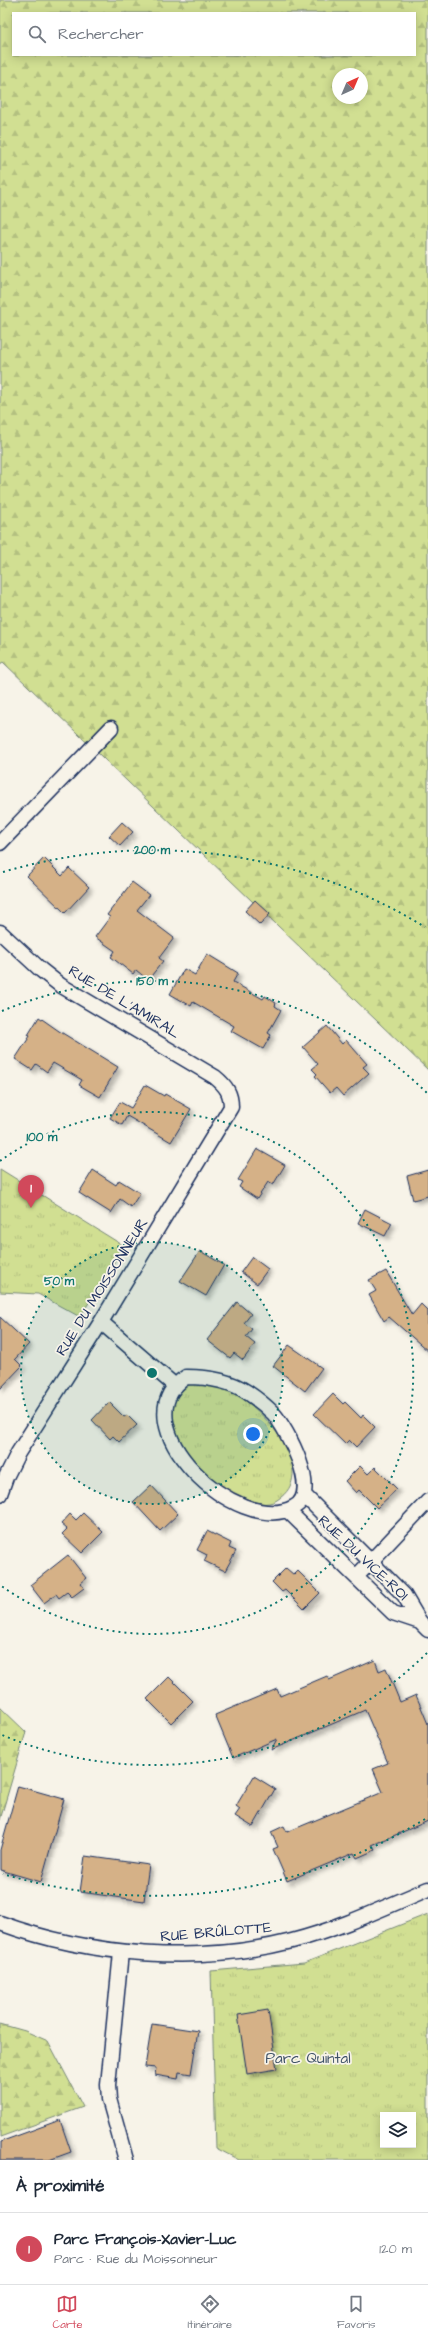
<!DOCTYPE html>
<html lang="fr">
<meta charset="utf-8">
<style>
:root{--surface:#fff;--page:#f6f6f7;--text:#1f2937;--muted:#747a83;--line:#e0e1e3;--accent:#d1495b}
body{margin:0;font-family:"Architects Daughter",sans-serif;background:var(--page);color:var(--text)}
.controls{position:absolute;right:12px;bottom:12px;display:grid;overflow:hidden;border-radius:0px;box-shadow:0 2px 10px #0003}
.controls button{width:36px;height:36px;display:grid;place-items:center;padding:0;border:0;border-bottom:1px solid var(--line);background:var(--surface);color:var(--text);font:20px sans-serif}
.compass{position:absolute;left:332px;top:68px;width:36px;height:36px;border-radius:50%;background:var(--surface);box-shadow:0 2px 10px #0003;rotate:44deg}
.you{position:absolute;left:253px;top:1434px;width:14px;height:14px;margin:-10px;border:3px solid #fff;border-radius:50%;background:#1a73e8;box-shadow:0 0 0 6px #1a73e833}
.badge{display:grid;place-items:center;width:26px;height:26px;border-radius:50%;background:var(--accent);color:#fff;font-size:13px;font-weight:700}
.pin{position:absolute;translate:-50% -33px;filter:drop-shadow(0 1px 2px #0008)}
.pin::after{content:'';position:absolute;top:21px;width:14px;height:12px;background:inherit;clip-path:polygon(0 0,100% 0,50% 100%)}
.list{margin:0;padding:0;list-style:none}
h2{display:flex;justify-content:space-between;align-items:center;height:52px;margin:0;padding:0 16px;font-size:17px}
h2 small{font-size:13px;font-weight:400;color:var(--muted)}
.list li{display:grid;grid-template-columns:26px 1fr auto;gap:12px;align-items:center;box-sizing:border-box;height:72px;padding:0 16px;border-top:1px solid var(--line)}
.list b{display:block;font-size:15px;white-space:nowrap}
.list p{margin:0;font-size:13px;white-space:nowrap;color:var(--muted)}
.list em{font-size:13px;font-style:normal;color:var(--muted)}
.icon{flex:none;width:22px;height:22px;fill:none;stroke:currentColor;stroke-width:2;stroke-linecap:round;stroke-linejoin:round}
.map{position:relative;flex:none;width:428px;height:2160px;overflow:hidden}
.search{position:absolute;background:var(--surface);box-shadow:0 2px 10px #0003;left:12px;right:12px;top:12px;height:44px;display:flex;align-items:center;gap:10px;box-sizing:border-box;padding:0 14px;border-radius:0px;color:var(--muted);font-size:15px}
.sheet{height:124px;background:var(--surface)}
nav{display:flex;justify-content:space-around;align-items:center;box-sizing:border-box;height:56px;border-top:1px solid var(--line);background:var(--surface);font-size:11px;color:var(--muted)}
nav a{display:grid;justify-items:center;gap:2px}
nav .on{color:var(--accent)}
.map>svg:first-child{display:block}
.forest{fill:url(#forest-firs);stroke:#768778;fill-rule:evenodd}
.park{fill:url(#park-tufts);stroke:#768778;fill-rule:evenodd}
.building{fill:#d5b187;stroke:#1b2f5e;filter:url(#shadow)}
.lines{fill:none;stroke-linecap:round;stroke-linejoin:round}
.street-casing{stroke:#1b2f5e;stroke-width:17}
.street{stroke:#f7f3e8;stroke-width:14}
.ring{fill:none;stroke:#0f766e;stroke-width:2;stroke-dasharray:2 4}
.labels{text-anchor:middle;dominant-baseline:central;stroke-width:3.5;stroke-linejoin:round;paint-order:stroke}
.street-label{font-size:15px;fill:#1b2f5e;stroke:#f7f3e8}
.park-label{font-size:15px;fill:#3f5268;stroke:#f7f3e8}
.centre{fill:#0f766e;stroke:#f7f3e8;stroke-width:2}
.ring-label{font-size:12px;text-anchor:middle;font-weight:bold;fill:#0f766e;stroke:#f7f3e8;stroke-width:3.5;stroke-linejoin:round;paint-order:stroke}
</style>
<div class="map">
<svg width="428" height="2160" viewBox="0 0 428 2160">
<defs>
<pattern id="forest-firs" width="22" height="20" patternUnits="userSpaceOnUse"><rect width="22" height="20" fill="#d1df92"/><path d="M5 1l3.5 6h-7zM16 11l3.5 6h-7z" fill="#b3c080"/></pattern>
<pattern id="park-tufts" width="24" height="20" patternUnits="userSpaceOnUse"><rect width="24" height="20" fill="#d1df92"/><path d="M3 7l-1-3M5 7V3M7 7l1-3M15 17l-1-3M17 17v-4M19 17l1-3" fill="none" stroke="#b3c080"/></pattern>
<filter id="shadow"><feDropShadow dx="3.5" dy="3.5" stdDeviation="2" flood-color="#0004"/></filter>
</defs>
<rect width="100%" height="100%" fill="#f7f3e8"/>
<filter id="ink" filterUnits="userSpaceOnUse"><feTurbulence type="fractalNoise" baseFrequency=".025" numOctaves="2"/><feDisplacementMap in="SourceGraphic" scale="8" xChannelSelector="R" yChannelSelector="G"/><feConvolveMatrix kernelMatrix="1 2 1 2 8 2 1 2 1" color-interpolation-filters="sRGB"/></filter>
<g filter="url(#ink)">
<path class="forest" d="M0 0H428V1070L3 662 0 664ZM13 13H415V55H13ZM338 74H362V98H338Z
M0 1707 26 1732 0 1820Z
M0 2024 25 2031 48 2041 83 2107 0 2137Z"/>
<path class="park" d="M0 1169 124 1246 80 1317 38 1294 0 1292Z
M191 1384C207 1385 223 1387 237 1395 266 1412 320 1473 277 1500 240 1524 129 1419 191 1384Z
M428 1914V2160H239L216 2148 211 1971 304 1963ZM383 2115H413V2145H383Z"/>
<path class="building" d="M122 822 133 832 120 846 109 836Z
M44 858 62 876 69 868 89 887 65 913 27 876Z
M132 882 149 895 137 910 174 938 159 958 163 961 148 980 136 970 133 974 111 957 115 951 95 937 110 917 107 915Z
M255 900 270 914 260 925 245 911Z
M207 954 238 973 233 982 263 999 265 996 276 1003 275 1006 281 1010 268 1033 271 1035 263 1049 231 1031 234 1026 193 1002 191 1006 170 994 184 969 195 975Z
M39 1017 59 1031 118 1067 100 1097 79 1085 82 1080 53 1063 47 1072 36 1064 32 1070 15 1059 30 1036 28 1035Z
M327 1026 342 1044 346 1040 367 1064 363 1067 369 1073 343 1096 336 1088 330 1093 315 1076 317 1074 312 1069 318 1064 303 1047Z
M145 1085 164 1096 165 1094 191 1109 171 1142 127 1116 122 1125 110 1118 120 1102 131 1108Z
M257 1149 285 1165 273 1185 268 1182 257 1199 239 1187 242 1182 238 1180Z
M93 1170 116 1185 119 1180 140 1193 131 1207 120 1199 111 1213 79 1193Z
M428 1170V1196L413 1200 407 1176Z
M365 1209 392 1223 385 1236 358 1223Z
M200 1251 224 1265 206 1296 180 1281Z
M252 1257 268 1269 257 1284 241 1272Z
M386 1271 412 1315 421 1304 428 1311V1351L389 1317 384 1321 369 1295 376 1291 369 1280Z
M237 1302 251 1314 244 1323 252 1329 246 1337 255 1344 243 1360 234 1353 230 1358 207 1340Z
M0 1317 29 1344 15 1359 22 1366 0 1389Z
M289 1345 322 1368 305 1391 273 1366Z
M333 1394 343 1404 345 1402 361 1418 363 1415 375 1427 356 1447 349 1440 345 1444 314 1414Z
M109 1402 124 1417 127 1415 137 1425 119 1442 113 1436 110 1439 92 1420Z
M360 1466 368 1474 375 1467 397 1489 377 1508 359 1490 356 1493 345 1481Z
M151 1485 178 1514 160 1531 133 1502Z
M83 1513 103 1532 82 1553 62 1534 67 1529 61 1524 70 1514 76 1520Z
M207 1531 231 1543 229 1548 236 1551 225 1571 204 1561 207 1555 197 1550Z
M68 1555 86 1578 80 1583 84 1588 72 1597 67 1592 59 1598 56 1594 44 1603 30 1585Z
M286 1568 294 1575 298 1571 320 1593 304 1609 285 1590 282 1592 272 1582Z
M375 1660 379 1671 386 1668 400 1702 416 1695 428 1724V1821L372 1845 375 1850 357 1858 354 1853 287 1881 273 1849 278 1847 271 1832 284 1826 287 1832 383 1792 373 1769 388 1763 365 1710 271 1750 277 1739 233 1758 215 1715 277 1689 280 1696 327 1676 329 1680Z
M169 1677 193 1701 171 1723 147 1699Z
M254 1776 275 1789 253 1827 235 1816 240 1809 236 1806Z
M18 1786 64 1799 41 1882 0 1870V1850Z
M85 1856 149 1865 144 1901 80 1892Z
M268 2010 277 2069 247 2074 238 2015Z
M152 2024 198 2031 191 2074 179 2072 178 2079 155 2075 156 2068 145 2067Z
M60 2120 71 2152 49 2160H0V2142Z"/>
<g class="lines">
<defs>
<path id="street" d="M0 843 111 728
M0 932 41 970 60 985 215 1077C226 1086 231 1093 231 1107L101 1322 18 1453 6 1477 0 1494
M101 1322 174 1385
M186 1377C207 1377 229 1380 247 1392 256 1398 265 1405 273 1413 287 1429 322 1493 294 1507 238 1538 117 1423 186 1377Z
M304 1495 404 1595 420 1622 428 1630
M288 1511 393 1613 420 1622
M356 1577 428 1501
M0 1923C90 1956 199 1965 292 1941 339 1929 383 1908 428 1889
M121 1952 108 2085 109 2099 126 2160"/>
</defs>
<use href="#street" class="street-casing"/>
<use href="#street" class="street"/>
</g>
</g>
<circle cx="152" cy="1373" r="131" fill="#0f766e" fill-opacity=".12"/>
<g class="ring">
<circle cx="152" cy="1373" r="131"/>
<path d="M0 1161A261 261 0 1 1 0 1585"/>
<path d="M427 1653A392 392 0 0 1 2 1735M2 1011A392 392 0 0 1 427 1093"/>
<path d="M425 1819A523 523 0 0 1 3 1874M3 872A523 523 0 0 1 425 927"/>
</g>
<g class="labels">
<g class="street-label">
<text transform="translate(124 1002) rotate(31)">RUE DE L'AMIRAL</text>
<text transform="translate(102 1287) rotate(-58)">RUE DU MOISSONNEUR</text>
<text transform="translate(363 1558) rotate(43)">RUE DU VICE-ROI</text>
<text transform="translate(216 1932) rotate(-5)">RUE BRÛLOTTE</text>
</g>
<g class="park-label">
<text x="308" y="2058">Parc Quintal</text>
</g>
</g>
<circle cx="152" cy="1373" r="6" class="centre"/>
<g class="ring-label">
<text x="152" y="854">200 m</text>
<text x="152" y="985">150 m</text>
<text x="42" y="1141">100 m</text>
<text x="59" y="1285">50 m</text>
</g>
</svg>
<div class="controls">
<button><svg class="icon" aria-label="layers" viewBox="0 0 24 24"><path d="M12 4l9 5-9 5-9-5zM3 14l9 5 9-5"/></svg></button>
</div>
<svg class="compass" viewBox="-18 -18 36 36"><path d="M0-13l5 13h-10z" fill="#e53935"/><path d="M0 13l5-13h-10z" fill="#747a83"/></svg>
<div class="you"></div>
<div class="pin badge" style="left:31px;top:1208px">1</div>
<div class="search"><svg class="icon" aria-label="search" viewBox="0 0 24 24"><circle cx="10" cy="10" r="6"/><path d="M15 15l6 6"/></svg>Rechercher</div>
</div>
<section class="sheet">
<h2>À proximité<small></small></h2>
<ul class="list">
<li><span class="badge">1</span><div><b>Parc François-Xavier-Luc</b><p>Parc · Rue du Moissonneur</p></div><em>120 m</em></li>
</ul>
</section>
<nav>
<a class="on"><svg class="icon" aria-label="map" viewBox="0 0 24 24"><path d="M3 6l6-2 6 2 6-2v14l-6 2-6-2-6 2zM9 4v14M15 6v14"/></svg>Carte</a>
<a><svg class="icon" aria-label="directions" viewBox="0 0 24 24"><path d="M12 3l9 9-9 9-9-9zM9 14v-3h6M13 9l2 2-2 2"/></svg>Itinéraire</a>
<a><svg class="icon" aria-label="saved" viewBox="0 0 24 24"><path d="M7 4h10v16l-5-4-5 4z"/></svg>Favoris</a>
</nav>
